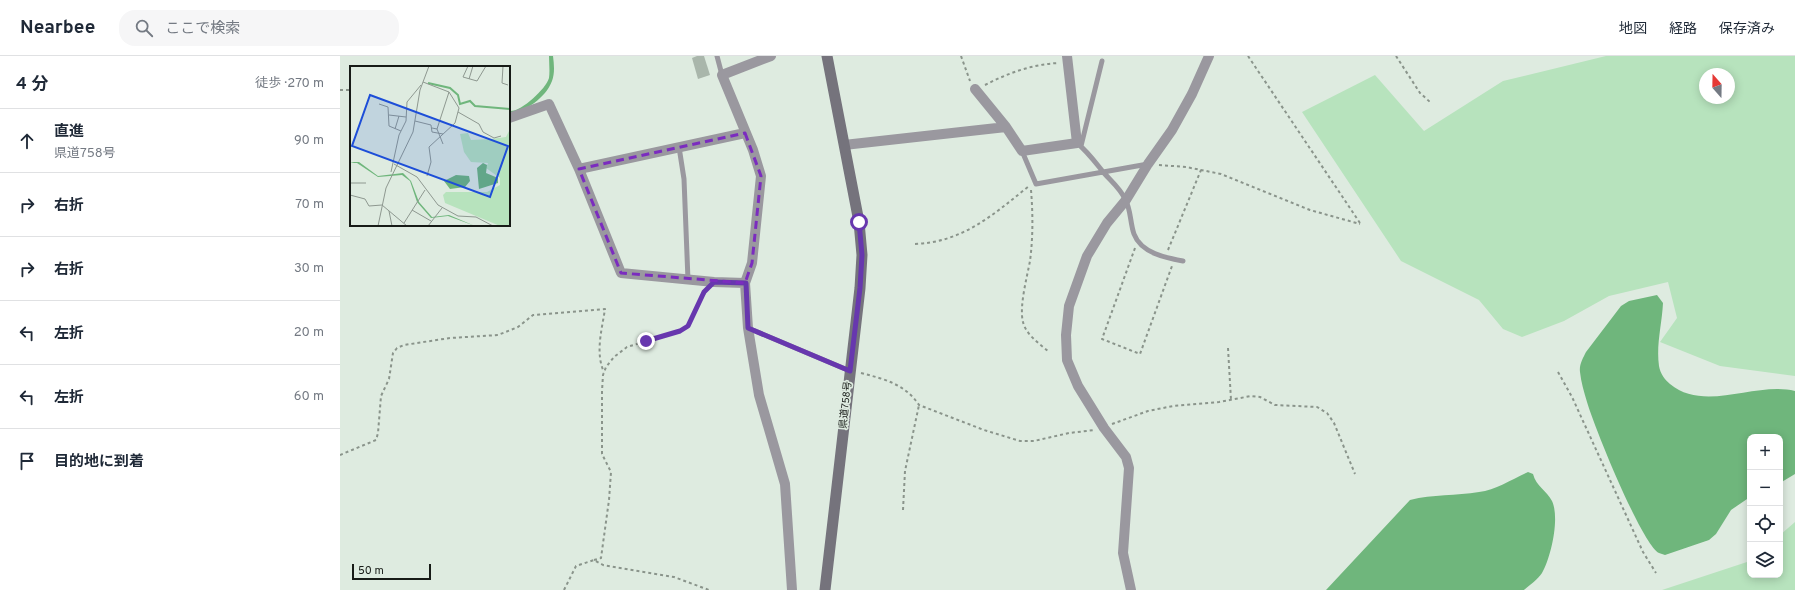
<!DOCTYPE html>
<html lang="ja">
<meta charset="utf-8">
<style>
:root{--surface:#fff;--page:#f6f6f7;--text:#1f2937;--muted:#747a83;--line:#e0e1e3}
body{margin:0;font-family:Overpass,"Noto Sans JP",sans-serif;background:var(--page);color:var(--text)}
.controls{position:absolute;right:12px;bottom:12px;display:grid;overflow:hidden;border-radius:8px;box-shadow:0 2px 10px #0003}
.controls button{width:36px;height:36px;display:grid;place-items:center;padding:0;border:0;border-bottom:1px solid var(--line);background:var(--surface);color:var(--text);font:20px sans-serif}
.compass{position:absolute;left:1359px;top:12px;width:36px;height:36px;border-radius:50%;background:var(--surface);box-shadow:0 2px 10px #0003;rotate:340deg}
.scale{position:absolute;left:12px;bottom:10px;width:79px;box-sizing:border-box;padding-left:4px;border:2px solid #171b17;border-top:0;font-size:11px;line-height:14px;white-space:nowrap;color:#171b17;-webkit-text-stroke:3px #deebe0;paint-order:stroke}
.stop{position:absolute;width:12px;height:12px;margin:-9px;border:3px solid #6737ae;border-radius:50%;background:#fff}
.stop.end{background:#6737ae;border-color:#fff;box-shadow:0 1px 4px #0008}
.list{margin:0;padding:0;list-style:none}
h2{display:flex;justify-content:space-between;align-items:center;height:52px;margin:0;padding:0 16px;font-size:17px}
h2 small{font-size:13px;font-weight:400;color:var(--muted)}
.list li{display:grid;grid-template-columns:26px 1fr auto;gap:12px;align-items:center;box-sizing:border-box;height:64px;padding:0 16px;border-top:1px solid var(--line)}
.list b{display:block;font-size:15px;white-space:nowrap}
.list p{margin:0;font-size:13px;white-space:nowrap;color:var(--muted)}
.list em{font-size:13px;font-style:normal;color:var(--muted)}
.icon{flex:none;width:22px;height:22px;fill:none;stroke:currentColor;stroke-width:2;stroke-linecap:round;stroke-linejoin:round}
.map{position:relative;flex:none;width:1455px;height:534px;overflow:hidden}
header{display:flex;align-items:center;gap:24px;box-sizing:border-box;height:56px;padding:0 20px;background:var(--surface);border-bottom:1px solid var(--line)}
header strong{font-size:19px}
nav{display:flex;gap:22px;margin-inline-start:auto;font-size:14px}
.search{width:280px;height:36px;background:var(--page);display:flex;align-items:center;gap:10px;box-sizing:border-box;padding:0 14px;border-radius:16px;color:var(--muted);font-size:15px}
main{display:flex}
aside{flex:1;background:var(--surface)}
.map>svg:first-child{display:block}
.green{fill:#b7e3bd;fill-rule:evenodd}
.water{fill:#6fb67c}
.building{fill:#a9b6ab}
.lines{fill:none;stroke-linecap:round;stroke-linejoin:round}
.path{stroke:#8a948b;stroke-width:2;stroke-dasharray:3 3;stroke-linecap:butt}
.service{stroke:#9a989f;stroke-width:5}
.minor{stroke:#9a989f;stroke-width:10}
.secondary{stroke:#75737c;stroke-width:11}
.route{stroke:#6737ae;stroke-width:5}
.marked{fill:none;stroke:#7b2cbf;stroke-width:3;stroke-dasharray:8 5;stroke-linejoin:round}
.labels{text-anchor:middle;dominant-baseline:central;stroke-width:3.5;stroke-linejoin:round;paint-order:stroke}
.street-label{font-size:10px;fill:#171b17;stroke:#deebe0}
.inset-river{fill:none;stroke:#6fb67c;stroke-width:2}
.inset-road{fill:none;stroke:#8e9890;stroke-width:1}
.view{fill:#1d4ed8;fill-opacity:0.15;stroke:#1d4ed8;stroke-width:2}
.inset-edge{fill:none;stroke:#171b17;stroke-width:2}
</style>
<header>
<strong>Nearbee</strong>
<div class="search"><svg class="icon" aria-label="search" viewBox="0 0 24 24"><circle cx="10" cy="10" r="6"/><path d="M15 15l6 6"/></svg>ここで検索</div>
<nav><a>地図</a><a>経路</a><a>保存済み</a></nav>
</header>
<main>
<aside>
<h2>4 分<small>徒歩 · 270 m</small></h2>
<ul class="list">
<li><svg class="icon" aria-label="ahead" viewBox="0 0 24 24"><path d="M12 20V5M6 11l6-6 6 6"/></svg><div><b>直進</b><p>県道758号</p></div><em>90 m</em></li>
<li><svg class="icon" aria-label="right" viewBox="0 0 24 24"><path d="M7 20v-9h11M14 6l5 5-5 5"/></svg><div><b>右折</b></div><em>70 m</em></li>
<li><svg class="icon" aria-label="right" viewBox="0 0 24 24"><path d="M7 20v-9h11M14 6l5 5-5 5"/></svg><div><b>右折</b></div><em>30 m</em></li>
<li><svg class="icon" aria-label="left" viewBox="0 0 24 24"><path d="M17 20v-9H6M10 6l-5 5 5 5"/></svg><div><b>左折</b></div><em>20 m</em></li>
<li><svg class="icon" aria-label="left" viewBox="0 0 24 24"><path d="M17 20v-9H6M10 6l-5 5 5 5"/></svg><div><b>左折</b></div><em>60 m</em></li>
<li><svg class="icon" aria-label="arrive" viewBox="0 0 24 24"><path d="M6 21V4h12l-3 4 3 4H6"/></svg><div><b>目的地に到着</b></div></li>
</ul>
</aside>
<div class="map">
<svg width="1455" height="534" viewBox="0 0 1455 534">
<rect width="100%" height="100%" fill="#deebe0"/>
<path class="green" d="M1266 0H1455V320L1380 310 1320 286 1337 262 1328 226 1269 240 1224 265 1182 281 1163 273 1139 244 1061 205 962 56 1035 19 1084 75 1163 25ZM1365 18H1389V42H1365Z
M1455 466V534H1322L1410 505V519H1440V479Z"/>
<path class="water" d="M209 0H213C214 8 215 17 212 25 205 43 186 54 169 59V55C180 57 206 33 209 22 210 15 209 7 209 0Z
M1317 239 1323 247C1322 268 1316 289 1319 310 1320 317 1325 324 1330 328 1365 357 1416 325 1455 335V418L1440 427V381H1410V441L1391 454 1376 478 1369 484 1325 499C1323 498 1321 498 1319 497 1301 487 1254 370 1247 346 1244 336 1241 326 1240 316 1239 309 1243 302 1246 296L1281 250 1289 245Z
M1188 416 1193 418C1196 430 1207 435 1212 445 1220 462 1211 501 1202 517 1198 523 1190 529 1184 534H986L1070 444C1093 438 1116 440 1139 436 1156 434 1172 423 1188 416Z"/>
<path class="building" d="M357 0H364L370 19 358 23 352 2Z"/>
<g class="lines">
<path class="path" d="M621 0 630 25
M908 0 1020 167
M1056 0 1080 37 1090 46
M645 29C668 17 693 8 719 7
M0 34H11
M819 109 846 111 881 118 970 154 1020 168
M691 134C693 158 693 182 690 205 687 221 679 251 683 266 686 279 700 288 709 296
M575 188C623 186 653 159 689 130
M795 192 762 283 800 298 832 210
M828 194 861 114
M888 292 891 344
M1218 316 1232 341 1303 496 1316 517
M521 317C544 323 565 328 579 349L644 374 680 385H694L729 377 755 374
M772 368 808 355 833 350 879 346 911 340 920 341 935 349 977 351 987 357 994 367 1015 418
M0 399 36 384 38 377 41 340 49 323 53 297 57 292 64 289 110 282 158 279 178 271 193 259 265 253C262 273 255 297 264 316
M563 454 565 415 579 349
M254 504 261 502 269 444 271 416 262 398V335L263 319 266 311 274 301 287 291 340 275 348 269 366 235
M224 534 236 510 254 504 263 509 334 521 369 534"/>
<path class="service" d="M377 0 382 19
M737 87C748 96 755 106 764 117 771 125 780 132 785 143 791 153 790 167 794 178 801 197 826 202 843 205
M741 90 762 5
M339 91 344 123 348 224
M682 95 696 128 808 108
M408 272 510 315"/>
<path class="minor" d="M431 0 382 19 413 94 421 120 412 207 405 227 408 272 419 339 445 428 452 534
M635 33 666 71
M169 62 209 48 239 113 281 217 374 226 405 227
M504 89 666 71 682 95 737 87 727 0
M239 113 405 77
M791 534 783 497 789 412 786 401 764 372 738 330 727 304 726 279 729 250 747 200 767 167 786 144 808 108 832 74 852 38 869 0"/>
<path class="secondary" d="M485 534 520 232 522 199 519 166 487 0"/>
</g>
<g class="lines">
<path class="route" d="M306 285 340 275 348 270 364 236 374 226 406 227 408 272 510 315 520 232 522 199 519 166"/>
</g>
<path class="marked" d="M405 77 421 120 412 207 405 227 281 217 239 113Z"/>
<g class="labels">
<g class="street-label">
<text transform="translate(506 349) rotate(-84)">県道758号</text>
</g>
</g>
<g transform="translate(10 10)">
<rect width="160" height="160" fill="#deebe0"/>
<path d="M160 63V160H150L95 137 93 129 96 126H137L150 119V112L136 102 138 97 121 96 114 86 110 68 118 67 121 74 141 73 156 71Z" fill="#b7e3bd"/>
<path d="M4 96H9L28 110 53 107 61 115 69 136 82 151 99 149 125 160 98 150 81 152 67 136 60 115 52 109 28 111 7 97H0ZM133 97 137 99 136 107 148 112V117L129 123 127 102ZM106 109 119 110 120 115 115 121 100 123 94 115Z" fill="#6fb67c"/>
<path class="inset-river" d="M78 17 100 22 108 29 110 38 120 35 125 40 160 43"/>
<path class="inset-road" d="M118 0 113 11 127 15 136 0M153 0 152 17 158 19M119 13 123 0M73 16 99 26 109 42 105 57 79 81 81 96 77 110M29 38 38 41 39 60 51 65M108 46 129 58 133 66 144 72 151 70M39 49 56 51M65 55 81 59 82 66 93 68M82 62 87 63 99 26M45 63 49 50M87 63 93 78M44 98 67 111 88 139 108 150 126 151 143 160M41 106 49 69 56 55 57 36 71 19M0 117H16M0 129 15 133 19 140 32 139 57 160M62 144 81 155M39 145 42 160M54 157 75 124M28 160 36 122 63 66 70 24 79 0M78 160 92 142"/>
<path class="view" d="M20 29 158 80 140 131 2 80Z"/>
<rect width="160" height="160" class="inset-edge"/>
</g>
</svg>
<div class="controls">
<button>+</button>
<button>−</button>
<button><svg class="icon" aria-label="locate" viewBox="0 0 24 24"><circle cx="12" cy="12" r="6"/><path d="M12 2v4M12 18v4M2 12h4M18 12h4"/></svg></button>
<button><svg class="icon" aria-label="layers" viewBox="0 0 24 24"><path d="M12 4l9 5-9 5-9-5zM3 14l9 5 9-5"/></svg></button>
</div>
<svg class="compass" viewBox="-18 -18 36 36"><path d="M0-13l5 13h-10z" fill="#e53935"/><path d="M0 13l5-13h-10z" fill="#747a83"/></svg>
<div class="scale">50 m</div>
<div class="stop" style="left:519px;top:166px"></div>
<div class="stop end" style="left:306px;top:285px"></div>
</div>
</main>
